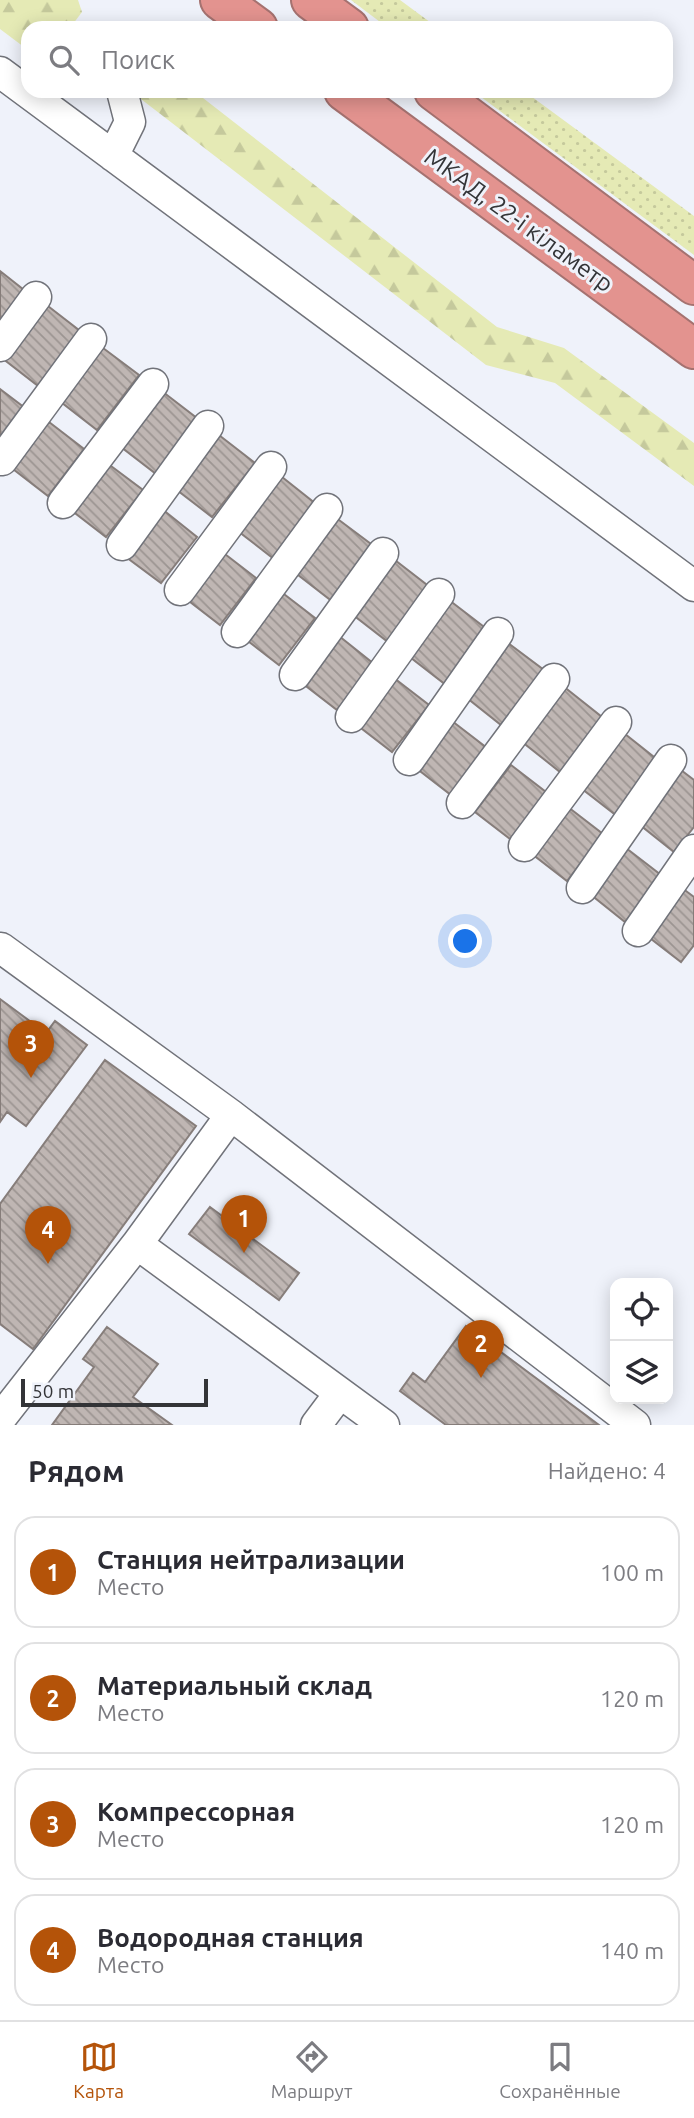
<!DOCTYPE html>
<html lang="ru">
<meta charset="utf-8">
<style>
:root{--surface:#fff;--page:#f2f2f3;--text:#2b2b33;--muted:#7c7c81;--line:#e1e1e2;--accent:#b45309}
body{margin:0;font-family:Ubuntu,sans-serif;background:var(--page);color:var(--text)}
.controls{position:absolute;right:21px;bottom:21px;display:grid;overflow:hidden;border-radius:14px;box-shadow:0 4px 18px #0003}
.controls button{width:63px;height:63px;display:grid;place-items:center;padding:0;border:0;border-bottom:2px solid var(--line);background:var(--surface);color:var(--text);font:35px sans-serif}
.scale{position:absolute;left:21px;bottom:18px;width:187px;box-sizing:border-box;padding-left:7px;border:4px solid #333437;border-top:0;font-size:19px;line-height:24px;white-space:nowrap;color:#333437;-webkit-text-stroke:5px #eff2fa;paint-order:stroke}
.you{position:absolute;left:466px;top:942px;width:24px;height:24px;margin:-18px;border:5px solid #fff;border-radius:50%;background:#1a73e8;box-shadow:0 0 0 10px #1a73e833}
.badge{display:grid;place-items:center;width:46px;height:46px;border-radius:50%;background:var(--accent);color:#fff;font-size:23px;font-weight:700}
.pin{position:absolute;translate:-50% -58px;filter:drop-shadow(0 2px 4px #0008)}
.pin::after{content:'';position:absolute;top:37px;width:24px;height:21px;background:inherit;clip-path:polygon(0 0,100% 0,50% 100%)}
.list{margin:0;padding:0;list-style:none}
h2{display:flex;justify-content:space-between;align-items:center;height:91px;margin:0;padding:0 28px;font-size:30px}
h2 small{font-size:23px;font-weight:400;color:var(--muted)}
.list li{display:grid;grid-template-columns:46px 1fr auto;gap:21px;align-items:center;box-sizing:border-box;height:112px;margin:0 14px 14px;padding:0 14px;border:2px solid var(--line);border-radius:21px}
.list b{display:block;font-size:26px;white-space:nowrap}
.list p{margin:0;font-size:23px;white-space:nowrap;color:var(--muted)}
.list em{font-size:23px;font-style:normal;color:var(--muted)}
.icon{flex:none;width:38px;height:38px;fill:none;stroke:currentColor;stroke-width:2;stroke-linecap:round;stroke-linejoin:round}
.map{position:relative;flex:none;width:694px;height:1425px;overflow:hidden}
.search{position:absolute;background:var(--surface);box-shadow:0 4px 18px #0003;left:21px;right:21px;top:21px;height:77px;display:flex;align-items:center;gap:18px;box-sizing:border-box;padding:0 24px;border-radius:21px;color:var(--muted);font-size:26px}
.sheet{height:595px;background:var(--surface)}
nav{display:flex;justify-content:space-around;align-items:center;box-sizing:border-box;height:98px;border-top:2px solid var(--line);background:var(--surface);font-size:19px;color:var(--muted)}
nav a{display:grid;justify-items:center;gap:4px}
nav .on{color:var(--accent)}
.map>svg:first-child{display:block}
.green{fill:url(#green-dots)}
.forest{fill:url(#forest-firs)}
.building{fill:url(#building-back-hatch);stroke:#867d7a;stroke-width:2}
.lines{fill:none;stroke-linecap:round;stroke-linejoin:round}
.minor-casing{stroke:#71737a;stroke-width:33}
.highway-casing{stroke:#a57270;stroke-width:42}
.minor{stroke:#fff;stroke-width:30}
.highway{stroke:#e3938f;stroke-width:38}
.labels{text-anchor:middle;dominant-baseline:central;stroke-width:6;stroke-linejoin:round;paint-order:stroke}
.street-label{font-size:24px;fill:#333437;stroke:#eff2fa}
</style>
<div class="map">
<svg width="694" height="1425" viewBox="0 0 694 1425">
<defs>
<pattern id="green-dots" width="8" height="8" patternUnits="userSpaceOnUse" patternTransform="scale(1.75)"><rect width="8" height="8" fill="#e5eab5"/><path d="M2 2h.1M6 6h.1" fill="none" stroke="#c5c99c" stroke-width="1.8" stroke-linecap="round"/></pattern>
<pattern id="forest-firs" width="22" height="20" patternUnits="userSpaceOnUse" patternTransform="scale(1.75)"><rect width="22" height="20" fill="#e5eab5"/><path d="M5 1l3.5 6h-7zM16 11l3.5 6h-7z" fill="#c5c99c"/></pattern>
<pattern id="building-back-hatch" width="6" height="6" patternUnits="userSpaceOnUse" patternTransform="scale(1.75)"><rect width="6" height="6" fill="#bfb6b3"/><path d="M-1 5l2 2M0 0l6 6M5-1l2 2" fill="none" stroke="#9c9592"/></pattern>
</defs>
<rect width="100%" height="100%" fill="#eff2fa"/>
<path class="green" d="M351 0H400L438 28H388Z
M473 91H524L694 216V255Z"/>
<path class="forest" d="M0 0H78L82 12 70 28H28V50L0 29Z
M141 91H194L497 327 564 348 694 443V486L555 383 486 365 137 96Z"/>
<path class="building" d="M0 271 24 290 0 321Z
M44 303 84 334 42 389 2 358Z
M99 345 139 375 97 430 57 399Z
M0 389 25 408 0 440Z
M163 392 202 422 160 477 121 447Z
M49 422 84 449 48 496 13 469Z
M215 432 255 463 212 517 173 487Z
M107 463 143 490 106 537 71 510Z
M277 473 316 504 274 559 234 528Z
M162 509 197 537 161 583 126 557Z
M335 517 375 547 333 602 293 571Z
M221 551 256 578 220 625 185 598Z
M391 557 431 588 388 642 348 611Z
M280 591 315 618 279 665 244 638Z
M449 600 488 630 446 685 406 654Z
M339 636 374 664 337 710 302 683Z
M504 640 544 670 501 725 462 694Z
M394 678 429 705 392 752 357 725Z
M563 686 602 717 560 772 521 741Z
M452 721 487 748 451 795 416 768Z
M620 730 659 761 617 816 577 785Z
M511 765 546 792 510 839 475 812Z
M677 767 694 780V827L674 852 635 821Z
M568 807 603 834 567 881 532 854Z
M626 848 661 875 625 922 590 894Z
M682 888 694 897V945L681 962 646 935Z
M0 999 46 1033 55 1021 87 1045 26 1126 7 1112 0 1122Z
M105 1060 196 1126 33 1349 0 1324V1204Z
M210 1207 299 1273 279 1300 189 1234Z
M466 1326 599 1425H446L400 1391 413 1373 425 1382Z
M107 1327 158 1364 133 1397 172 1425H52L94 1367 83 1359Z"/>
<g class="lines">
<defs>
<path id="minor" d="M0 72 694 586
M113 156 130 122 122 91
M0 346 36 297
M2 460 91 339
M63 503 153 384
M122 545 208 426
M180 590 271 467
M237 632 327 509
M295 675 383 553
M351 717 439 594
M409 760 498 633
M462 803 554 679
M524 846 616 722
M582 888 671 760
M638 931 694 850
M0 949 1 948 231 1115 635 1425
M231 1115 137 1244 384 1425
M0 1419 137 1244
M316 1425 340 1393"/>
<path id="highway" d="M220 0 258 28
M311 0 349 28
M344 91 694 349
M434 91 694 285"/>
</defs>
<use href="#minor" class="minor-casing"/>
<use href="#highway" class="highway-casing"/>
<use href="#minor" class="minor"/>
<use href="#highway" class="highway"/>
</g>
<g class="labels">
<g class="street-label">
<text transform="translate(519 220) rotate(36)">МКАД, 22-і кіламетр</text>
</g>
</g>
</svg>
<div class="controls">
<button><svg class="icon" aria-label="locate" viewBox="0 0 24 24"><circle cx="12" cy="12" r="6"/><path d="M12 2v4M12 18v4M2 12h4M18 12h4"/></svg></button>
<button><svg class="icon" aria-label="layers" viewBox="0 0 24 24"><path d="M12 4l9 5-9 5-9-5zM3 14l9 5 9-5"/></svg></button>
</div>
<div class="scale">50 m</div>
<div class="you"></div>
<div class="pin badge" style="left:244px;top:1253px">1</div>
<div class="pin badge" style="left:481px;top:1378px">2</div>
<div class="pin badge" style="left:31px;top:1078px">3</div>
<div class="pin badge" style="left:48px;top:1264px">4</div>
<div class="search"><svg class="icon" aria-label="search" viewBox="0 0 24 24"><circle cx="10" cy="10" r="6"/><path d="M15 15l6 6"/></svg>Поиск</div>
</div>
<section class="sheet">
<h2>Рядом<small>Найдено: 4</small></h2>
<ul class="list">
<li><span class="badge">1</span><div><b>Станция нейтрализации</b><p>Место</p></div><em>100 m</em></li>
<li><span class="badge">2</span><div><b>Материальный склад</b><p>Место</p></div><em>120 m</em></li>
<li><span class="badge">3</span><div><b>Компрессорная</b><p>Место</p></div><em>120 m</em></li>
<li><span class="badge">4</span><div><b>Водородная станция</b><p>Место</p></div><em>140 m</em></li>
</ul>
</section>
<nav>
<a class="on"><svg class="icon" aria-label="map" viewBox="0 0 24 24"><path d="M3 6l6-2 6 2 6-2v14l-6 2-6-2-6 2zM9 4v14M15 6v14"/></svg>Карта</a>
<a><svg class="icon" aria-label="directions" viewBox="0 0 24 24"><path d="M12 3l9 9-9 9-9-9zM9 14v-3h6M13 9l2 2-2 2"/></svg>Маршрут</a>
<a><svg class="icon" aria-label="saved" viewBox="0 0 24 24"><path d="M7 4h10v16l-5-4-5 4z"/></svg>Сохранённые</a>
</nav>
